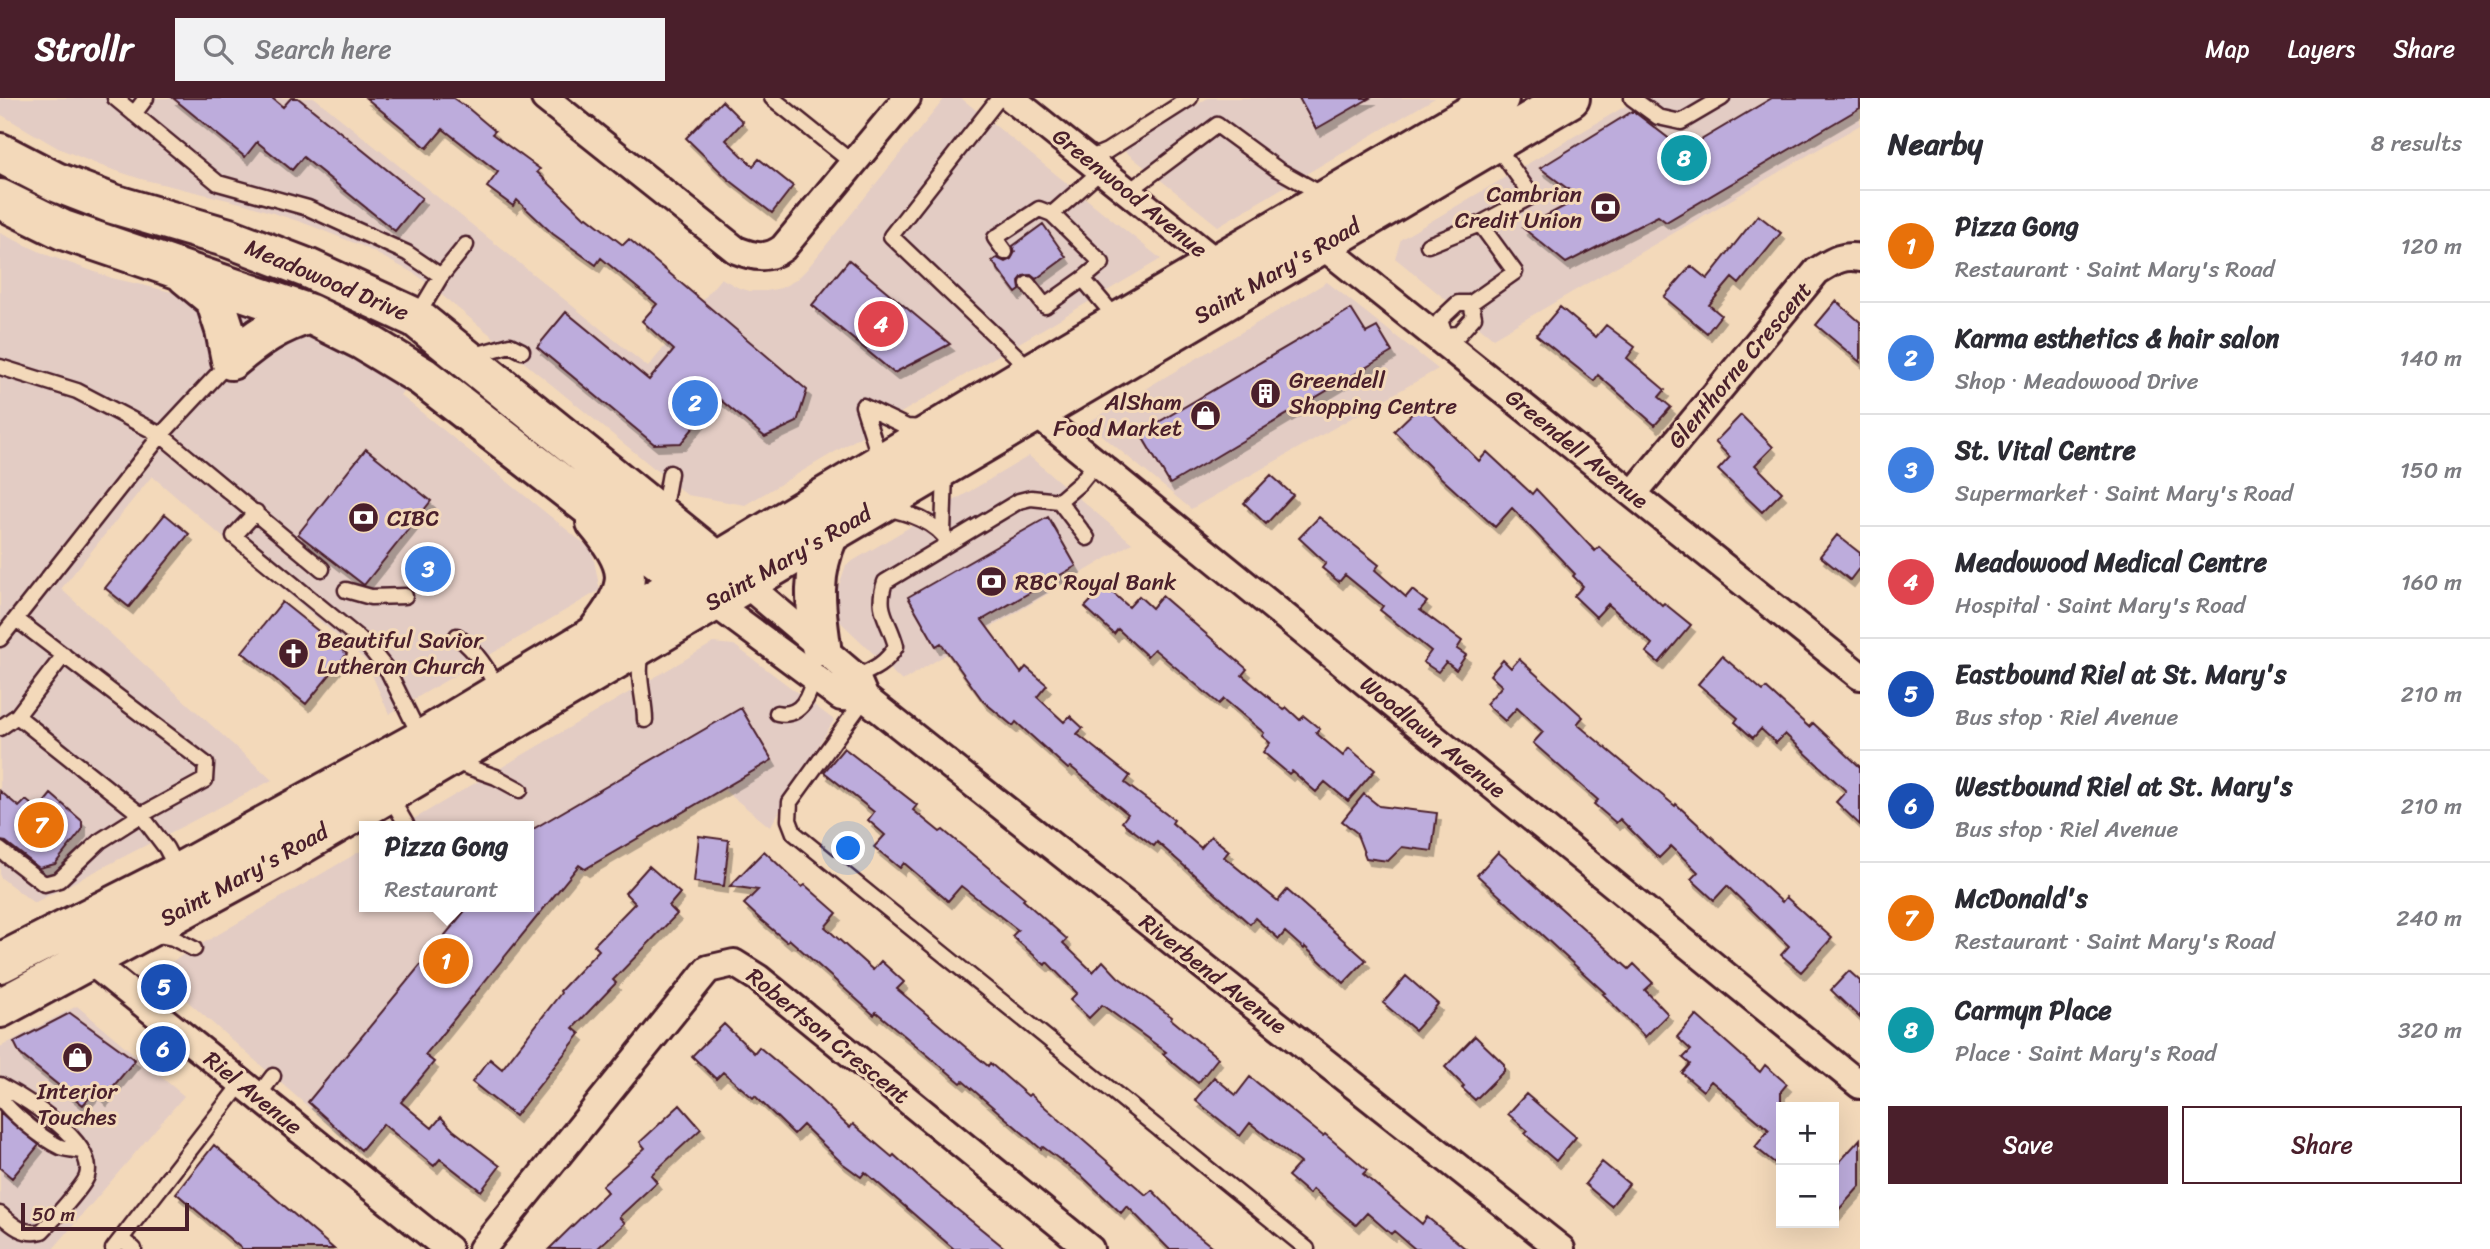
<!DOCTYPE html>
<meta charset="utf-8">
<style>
:root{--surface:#fff;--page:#f2f2f3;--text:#2b2b33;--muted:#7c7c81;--line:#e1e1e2;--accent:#4a1f2b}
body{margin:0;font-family:Sriracha,sans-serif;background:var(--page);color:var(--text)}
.controls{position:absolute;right:21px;bottom:21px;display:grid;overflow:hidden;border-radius:0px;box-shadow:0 7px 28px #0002}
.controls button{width:63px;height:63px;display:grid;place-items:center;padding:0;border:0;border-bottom:2px solid var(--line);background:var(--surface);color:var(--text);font:35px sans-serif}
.scale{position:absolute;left:21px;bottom:18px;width:168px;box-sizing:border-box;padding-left:7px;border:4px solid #4a1f2b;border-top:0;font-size:19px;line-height:24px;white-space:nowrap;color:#4a1f2b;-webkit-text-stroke:5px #f3d9ba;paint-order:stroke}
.you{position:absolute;left:849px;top:751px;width:24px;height:24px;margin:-18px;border:5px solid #fff;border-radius:50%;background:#1a73e8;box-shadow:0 0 0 10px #1a73e833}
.badge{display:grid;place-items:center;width:46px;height:46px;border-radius:50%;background:var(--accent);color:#fff;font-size:23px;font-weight:700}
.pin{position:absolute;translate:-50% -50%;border:4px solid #fff;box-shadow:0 2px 7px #0006}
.popup{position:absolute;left:359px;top:723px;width:175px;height:91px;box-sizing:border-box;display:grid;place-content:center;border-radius:0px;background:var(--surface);filter:drop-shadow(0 2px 5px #0005);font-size:23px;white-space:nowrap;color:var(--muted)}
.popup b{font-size:26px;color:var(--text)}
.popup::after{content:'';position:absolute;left:50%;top:100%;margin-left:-14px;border:14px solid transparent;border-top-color:var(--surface)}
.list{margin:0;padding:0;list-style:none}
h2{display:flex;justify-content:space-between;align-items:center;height:91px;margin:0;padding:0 28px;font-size:30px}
h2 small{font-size:23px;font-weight:400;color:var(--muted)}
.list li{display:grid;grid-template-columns:46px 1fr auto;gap:21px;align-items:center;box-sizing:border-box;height:112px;padding:0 28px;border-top:2px solid var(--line)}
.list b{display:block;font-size:26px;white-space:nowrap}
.list p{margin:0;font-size:23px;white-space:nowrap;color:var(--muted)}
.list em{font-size:23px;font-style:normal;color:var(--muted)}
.actions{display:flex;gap:14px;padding:21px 28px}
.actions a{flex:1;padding:16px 0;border:2px solid var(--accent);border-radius:0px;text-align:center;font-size:24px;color:var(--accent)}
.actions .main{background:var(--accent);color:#fff}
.icon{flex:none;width:38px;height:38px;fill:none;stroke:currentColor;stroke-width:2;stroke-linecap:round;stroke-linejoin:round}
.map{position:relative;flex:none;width:1860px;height:1151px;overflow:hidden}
header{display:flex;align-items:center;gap:42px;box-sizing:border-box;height:98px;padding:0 35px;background:var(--accent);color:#fff}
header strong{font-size:33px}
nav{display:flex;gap:38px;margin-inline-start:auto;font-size:24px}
.search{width:490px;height:63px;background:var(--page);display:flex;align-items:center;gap:18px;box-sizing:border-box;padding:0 24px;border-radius:0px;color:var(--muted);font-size:26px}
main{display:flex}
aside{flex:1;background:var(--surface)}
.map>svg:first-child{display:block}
.built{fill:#e3ccc4}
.building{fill:#bdacdc;stroke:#4a1f2b;stroke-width:2;filter:url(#shadow)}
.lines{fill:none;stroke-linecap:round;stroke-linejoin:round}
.lane-casing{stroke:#4a1f2b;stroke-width:19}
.street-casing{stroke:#4a1f2b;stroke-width:32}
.secondary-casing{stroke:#4a1f2b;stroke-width:44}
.lane{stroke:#f3d9ba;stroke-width:14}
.street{stroke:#f3d9ba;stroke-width:26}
.secondary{stroke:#f3d9ba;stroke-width:38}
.labels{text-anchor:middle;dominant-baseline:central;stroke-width:6;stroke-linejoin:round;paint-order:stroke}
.street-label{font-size:23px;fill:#4a1f2b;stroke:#f3d9ba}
.poi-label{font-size:23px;fill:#4a1f2b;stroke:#f3d9ba;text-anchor:start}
</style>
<header>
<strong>Strollr</strong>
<div class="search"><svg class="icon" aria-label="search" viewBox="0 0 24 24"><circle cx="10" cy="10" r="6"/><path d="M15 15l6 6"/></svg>Search here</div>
<nav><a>Map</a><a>Layers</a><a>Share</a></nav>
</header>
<main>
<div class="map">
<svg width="1860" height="1151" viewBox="0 0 1860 1151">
<defs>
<filter id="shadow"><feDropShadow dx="4" dy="7" stdDeviation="0" flood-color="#0004"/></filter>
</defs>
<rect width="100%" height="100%" fill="#f3d9ba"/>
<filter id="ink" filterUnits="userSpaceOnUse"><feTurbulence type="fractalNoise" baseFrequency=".0143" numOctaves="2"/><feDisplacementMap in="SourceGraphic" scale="14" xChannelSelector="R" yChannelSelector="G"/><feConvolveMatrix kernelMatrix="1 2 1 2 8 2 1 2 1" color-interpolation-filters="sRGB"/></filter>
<g filter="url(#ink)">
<path class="built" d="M0 0H315L648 269 721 180 739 190 750 193H766L781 190 796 182 807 171 945 0H961L1161 161 745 407 687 397 417 177 362 148 304 125 245 106 141 81 99 67 58 50 0 16Z
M1208 0H1435L1218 128 1122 51Z
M1639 0H1860V27L1493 240 1395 160 1401 141Z
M0 135 47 157 112 180 206 202 261 218 323 244 382 275 405 290 400 297 592 452 600 492 389 616 366 563 152 378 61 491 272 682 34 805 0 779Z
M1327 184 1438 271 1191 411 1087 325Z
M1029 358 1132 445 902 583 830 514 846 467Z
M713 545 734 547 834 622 770 729 724 692 581 774 577 772 427 956 436 964 361 1055 154 874 364 751V809H528V728H402Z
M77 908 184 998 53 1151H2L0 1149V949Z"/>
<path class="building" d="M173 0H272L283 9 291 0H298L422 100 395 133 303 59 292 72 257 44 245 59Z
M366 0H453L469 11 495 33 492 36 540 71 537 74 585 120 587 119 623 147 629 141 807 292 797 324 765 339 718 300 681 345 654 346 537 249 566 214 649 282 674 252 642 223 657 206 601 160 596 167 553 136 517 102 513 108 487 89 498 74 443 31 427 50Z
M1299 0H1370L1316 31Z
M1772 0H1860V10L1666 124 1658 118 1566 165 1523 130 1580 100 1540 70 1633 13 1684 52Z
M722 3 743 24 726 42 753 68 759 61 793 88 772 115 728 81 686 40Z
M1758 117 1781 135 1739 186 1732 180 1709 207 1721 217 1707 235 1664 199 1691 168 1707 181Z
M1043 126 1066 159 1036 181 1031 177 1023 178 1019 183 1020 192 1016 195 992 163 997 160 1005 164 1011 161 1015 154 1013 148Z
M849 162 950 246 894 275 812 207Z
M1836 203 1860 224V264L1816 227Z
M1560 209 1596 239 1606 227 1635 249 1627 260 1665 292 1659 299 1671 309 1655 327 1598 277 1594 283 1536 237Z
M1351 211 1366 235 1377 229 1392 254 1170 386 1140 335Z
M1422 306 1479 363 1487 354 1532 396 1536 391 1595 453 1599 449 1662 507 1664 505 1691 527 1659 565 1646 554 1652 546 1608 506 1596 519 1574 498 1583 488 1573 478 1575 476 1512 410 1495 429 1439 378 1394 333Z
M1741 317 1773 349 1755 367 1782 394 1762 414 1718 372 1730 359 1715 344Z
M366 351 431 403 364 487 298 436Z
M1271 377 1293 397 1266 426 1244 405Z
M165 416 189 436 129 509 105 490Z
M1048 419 1076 468 982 522 1021 575 1026 569 1047 587 1037 599 1064 624 1070 618 1083 630 1077 636 1130 678 1125 685 1174 722 1172 725 1201 750 1211 738 1229 753 1224 759 1278 803 1287 792 1366 862 1344 885 1305 849 1304 851 1285 834 1279 841 1255 820 1250 826 1157 744 1154 748 1122 724 1128 716 1071 669 1068 671 1016 624 1013 628 983 603 941 545 936 548 908 499Z
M1319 419 1379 467 1375 472 1406 499 1412 492 1427 504 1420 512 1462 543 1457 551 1466 557 1456 572 1446 564 1438 574 1423 564 1431 553 1380 512 1383 508 1345 477 1339 484 1322 470 1326 465 1299 440Z
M1837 437 1860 455V469L1850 482 1820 458Z
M1105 488 1129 509 1139 498 1152 510 1162 498 1247 571 1242 577 1284 612 1286 609 1300 622 1304 618 1320 631 1316 635 1343 658 1349 650 1375 672 1348 703 1325 684 1316 694 1292 673 1289 676 1263 654 1270 645 1262 638 1264 635 1224 601 1219 606 1154 551 1147 558 1118 531 1114 536 1085 509Z
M282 504 347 556 306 606 242 554Z
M1722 558 1763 593 1766 590 1809 629 1813 625 1860 669V727L1836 704 1846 693 1785 636 1776 645 1761 631 1753 640 1735 624 1738 620 1698 586Z
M1519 561 1583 619 1577 626 1675 708 1676 706 1782 804 1786 799 1832 840 1801 874 1781 857 1789 848 1727 788 1714 802 1691 781 1698 774 1671 748 1659 760 1620 721 1616 725 1594 706 1598 702 1533 645 1543 634 1517 610 1505 623 1486 606 1502 588 1490 577 1503 562 1511 570Z
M741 610 772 662 585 771 579 767 425 957 434 964 401 1004 432 1030 441 1019 453 1032 500 1068 481 1093 440 1061 434 1068 383 1026 361 1052 308 1004 468 809H528V734Z
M844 650 917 707 913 712 940 734 943 732 1025 800 1023 802 1067 841 1063 845 1093 874 1103 863 1118 879 1172 919 1171 921 1218 960 1198 985 1163 956 1166 954 1102 907 1089 920 1070 902 1077 895 1047 864 1045 867 1012 838 1018 832 961 788 948 803 904 765 900 770 874 749 885 737 868 722 874 714 824 674Z
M0 693 19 709 26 702 38 712 51 696 82 723V732L55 766 39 770 6 744 0 743Z
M1364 696 1379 708 1437 715 1432 753 1402 749 1388 763 1366 760 1356 734 1342 723Z
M699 738 729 742 724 788 694 784Z
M764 753 802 789 805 787 837 815 825 829 873 872 881 863 904 884 897 891 988 968 990 965 1028 998 1030 996 1146 1097 1152 1092 1191 1132 1215 1151H1169L1127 1108 1121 1115 1083 1079 1043 1049 1041 1051 963 983 961 985 876 914 874 917 789 841 787 844 761 822 744 806 758 792 730 788Z
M1498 754 1629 871 1634 866 1653 885 1645 892 1668 916 1645 939 1603 896 1605 895 1477 777Z
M649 768 680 795 669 808 677 816 613 882 616 885 573 930 580 936 515 1018 472 984 490 961 502 971 561 895 560 893 599 852 594 847 635 805 625 795Z
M1849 873 1860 883V920L1831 892Z
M1406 878 1438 906 1415 932 1383 905Z
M70 915 135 962 103 1001 95 993 83 1007 20 956 14 944Z
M1696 917 1760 974 1765 967 1787 986 1781 993V1070L1755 1049 1769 1032 1711 983 1703 993 1682 975 1690 966 1683 960 1691 952 1677 939Z
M724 926 754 955 759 949 809 991 850 1030 853 1026 892 1059 894 1057 927 1087 1006 1151H954L865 1074 861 1079 842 1065 803 1027 794 1036 755 998 753 1000 723 974 716 981 692 958Z
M1475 938 1504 966V973L1475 1002 1462 990 1464 988 1445 969Z
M1214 979 1236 997 1250 979 1323 1038 1325 1036 1367 1072 1363 1076 1422 1126 1427 1119 1466 1151H1415L1394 1133 1391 1136 1367 1115 1356 1127 1313 1091 1309 1096 1288 1078 1300 1065 1250 1025 1240 1038 1195 1002Z
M1526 996 1576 1039 1556 1063 1525 1036 1528 1033 1508 1016Z
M680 1007 701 1031 651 1077 657 1084 619 1119 625 1125 597 1151H549L607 1094 602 1088 645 1050 640 1044Z
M0 1014 39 1047 12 1080 0 1070Z
M1860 1041V1088L1834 1117V1070Z
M214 1047 334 1151H242L176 1095Z
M1602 1064 1629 1086 1611 1108 1585 1086Z"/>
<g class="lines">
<defs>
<path id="lane" d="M115 0 218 85 308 110 407 155 441 178
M772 0 854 66
M999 0 891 138 1032 273
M1632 0 1658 19 1681 24 1722 0
M134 16 146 0
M1088 61 1107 53 1190 0
M1102 72 1052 116 1102 165 1083 181 1117 221
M1128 94 1217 27 1277 71 1325 98
M1428 147 1480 126
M1005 154 995 140 1039 111 1052 116
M1028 186 1045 208 1083 181
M1471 205 1515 174 1480 126 1532 98 1495 46
M417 218 441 178 466 147
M1441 242 1445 237 1459 236 1474 219 1471 205H1458L1440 222 1445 237
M471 258 510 247 522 253
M230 263 161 337 322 471
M0 269 77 293 161 337 0 541
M863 308 907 329 923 330
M863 308 876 349 873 363
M885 410C908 415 936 423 949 445
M256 414 234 438 367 547 388 573 421 640
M663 415 670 375
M943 435 945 374
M1087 440 1059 403 1080 385 1096 365
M346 492 371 499 405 498
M457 538C477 554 488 571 499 594
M644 551C634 573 645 599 645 622
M64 557 17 618 141 717 166 750 178 773
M856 579C874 571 887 565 896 548 889 521 875 513 885 484L1019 403 1031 400 1059 403
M865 600 790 704 789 722 794 735 1307 1151
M777 615C802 620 810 597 814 577
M0 630 17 618
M454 664 496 679 520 692
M389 697 406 726
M0 752 44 786 59 782 100 743 141 717 205 682 206 666 16 521
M153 836 173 840 194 851
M0 987C24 1000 97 1044 87 1078 84 1088 51 1124 42 1133 24 1138 12 1127 0 1116
M258 998 273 978
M0 999C9 1014 43 1041 60 1049 66 1051 75 1052 82 1053
M121 1141 134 1151
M113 1151 241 986"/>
<path id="street" d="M545 0 736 152C754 159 767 162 783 150L907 0
M1011 0 1228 174
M1314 134 1323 148 1860 578
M1023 305 1860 987
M1633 396 1817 173C1832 164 1842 156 1860 160
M745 485 856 579 865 600 1561 1151
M713 504 841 599 865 600
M79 854 448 1151
M482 1151 708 871 734 865 758 880 1090 1151"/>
<path id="secondary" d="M0 55 56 84 113 106 229 140 307 170 416 220 735 478
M0 101 63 132 310 216 362 242 423 279 705 498
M186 177 215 201 225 232 231 262C257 240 276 226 310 216
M596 424C633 468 635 487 599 532
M821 548C815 506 811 476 829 436
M0 865 178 775 421 642 1033 274 1499 0
M0 910 283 757 1570 0"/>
</defs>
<use href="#lane" class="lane-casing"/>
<use href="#street" class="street-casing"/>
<use href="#secondary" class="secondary-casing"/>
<use href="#lane" class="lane"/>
<use href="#street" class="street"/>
<use href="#secondary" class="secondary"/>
</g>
</g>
<defs>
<symbol id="bank-disc" viewBox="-11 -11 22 22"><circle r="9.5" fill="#4a1f2b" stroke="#f3d9ba"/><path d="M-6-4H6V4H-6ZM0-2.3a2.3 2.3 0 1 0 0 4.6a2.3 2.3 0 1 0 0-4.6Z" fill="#fff"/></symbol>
<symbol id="building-disc" viewBox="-11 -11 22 22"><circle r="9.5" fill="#4a1f2b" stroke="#f3d9ba"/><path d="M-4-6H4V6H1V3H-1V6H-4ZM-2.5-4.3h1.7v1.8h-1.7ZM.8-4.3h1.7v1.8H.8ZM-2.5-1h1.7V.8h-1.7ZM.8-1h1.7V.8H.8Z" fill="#fff"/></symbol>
<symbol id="shop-disc" viewBox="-11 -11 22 22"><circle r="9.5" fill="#4a1f2b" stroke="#f3d9ba"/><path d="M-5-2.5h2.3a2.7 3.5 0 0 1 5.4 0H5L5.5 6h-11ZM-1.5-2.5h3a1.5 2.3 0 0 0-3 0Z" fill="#fff"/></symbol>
<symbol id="church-disc" viewBox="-11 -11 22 22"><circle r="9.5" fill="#4a1f2b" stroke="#f3d9ba"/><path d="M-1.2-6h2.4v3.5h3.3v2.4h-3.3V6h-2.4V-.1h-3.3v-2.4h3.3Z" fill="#fff"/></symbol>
</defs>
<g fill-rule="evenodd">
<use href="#bank-disc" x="1588" y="92" width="35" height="35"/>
<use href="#building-disc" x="1248" y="278" width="35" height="35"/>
<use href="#shop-disc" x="1188" y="300" width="35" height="35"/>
<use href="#bank-disc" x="346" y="402" width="35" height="35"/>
<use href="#bank-disc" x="974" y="466" width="35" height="35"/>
<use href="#church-disc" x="276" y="538" width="35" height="35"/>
<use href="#shop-disc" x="60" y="942" width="35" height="35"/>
</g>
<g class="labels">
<g class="street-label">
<text transform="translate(1130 95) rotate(39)">Greenwood Avenue</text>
<text transform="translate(1277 173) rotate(-30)">Saint Mary's Road</text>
<text transform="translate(327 182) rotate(23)">Meadowood Drive</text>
<text transform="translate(1740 267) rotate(-50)">Glenthorne Crescent</text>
<text transform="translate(1577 351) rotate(39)">Greendell Avenue</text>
<text transform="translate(788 460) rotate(-30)">Saint Mary's Road</text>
<text transform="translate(1433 639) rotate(39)">Woodlawn Avenue</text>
<text transform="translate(244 777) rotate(-29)">Saint Mary's Road</text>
<text transform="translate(1213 876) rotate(38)">Riverbend Avenue</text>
<text transform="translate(828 938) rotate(39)">Robertson Crescent</text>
<text transform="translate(253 995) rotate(39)">Riel Avenue</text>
</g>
<g class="poi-label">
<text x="1582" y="96" text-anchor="end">Cambrian<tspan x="1582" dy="26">Credit Union</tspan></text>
<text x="1289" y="282">Greendell<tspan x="1289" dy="26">Shopping Centre</tspan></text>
<text x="1182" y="304" text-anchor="end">AlSham<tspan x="1182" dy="26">Food Market</tspan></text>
<text x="387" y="420">CIBC</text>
<text x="1015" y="484">RBC Royal Bank</text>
<text x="317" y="542">Beautiful Savior<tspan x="317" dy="26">Lutheran Church</tspan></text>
<text x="77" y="993" text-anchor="middle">Interior<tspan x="77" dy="26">Touches</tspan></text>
</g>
</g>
</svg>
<div class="controls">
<button>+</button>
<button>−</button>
</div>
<div class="scale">50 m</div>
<div class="you"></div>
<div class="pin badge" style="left:446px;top:863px;background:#e8710a">1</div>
<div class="popup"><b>Pizza Gong</b>Restaurant</div>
<div class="pin badge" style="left:695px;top:305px;background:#3f7fe0">2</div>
<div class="pin badge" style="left:428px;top:471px;background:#3f7fe0">3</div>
<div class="pin badge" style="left:881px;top:226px;background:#e0444e">4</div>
<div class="pin badge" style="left:164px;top:889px;background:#1a4fb4">5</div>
<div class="pin badge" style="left:163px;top:951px;background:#1a4fb4">6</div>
<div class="pin badge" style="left:41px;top:727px;background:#e8710a">7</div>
<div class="pin badge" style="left:1684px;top:60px;background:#0f9aa8">8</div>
</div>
<aside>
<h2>Nearby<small>8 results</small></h2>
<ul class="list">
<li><span class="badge" style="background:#e8710a">1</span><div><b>Pizza Gong</b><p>Restaurant · Saint Mary's Road</p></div><em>120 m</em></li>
<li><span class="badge" style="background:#3f7fe0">2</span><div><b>Karma esthetics &amp; hair salon</b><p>Shop · Meadowood Drive</p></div><em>140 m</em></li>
<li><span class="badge" style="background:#3f7fe0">3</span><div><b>St. Vital Centre</b><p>Supermarket · Saint Mary's Road</p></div><em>150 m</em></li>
<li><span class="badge" style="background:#e0444e">4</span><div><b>Meadowood Medical Centre</b><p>Hospital · Saint Mary's Road</p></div><em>160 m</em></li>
<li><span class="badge" style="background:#1a4fb4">5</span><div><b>Eastbound Riel at St. Mary's</b><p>Bus stop · Riel Avenue</p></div><em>210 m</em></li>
<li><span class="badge" style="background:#1a4fb4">6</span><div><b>Westbound Riel at St. Mary's</b><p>Bus stop · Riel Avenue</p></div><em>210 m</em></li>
<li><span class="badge" style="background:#e8710a">7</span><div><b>McDonald's</b><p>Restaurant · Saint Mary's Road</p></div><em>240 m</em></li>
<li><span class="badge" style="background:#0f9aa8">8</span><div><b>Carmyn Place</b><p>Place · Saint Mary's Road</p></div><em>320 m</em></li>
</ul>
<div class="actions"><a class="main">Save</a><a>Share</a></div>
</aside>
</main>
